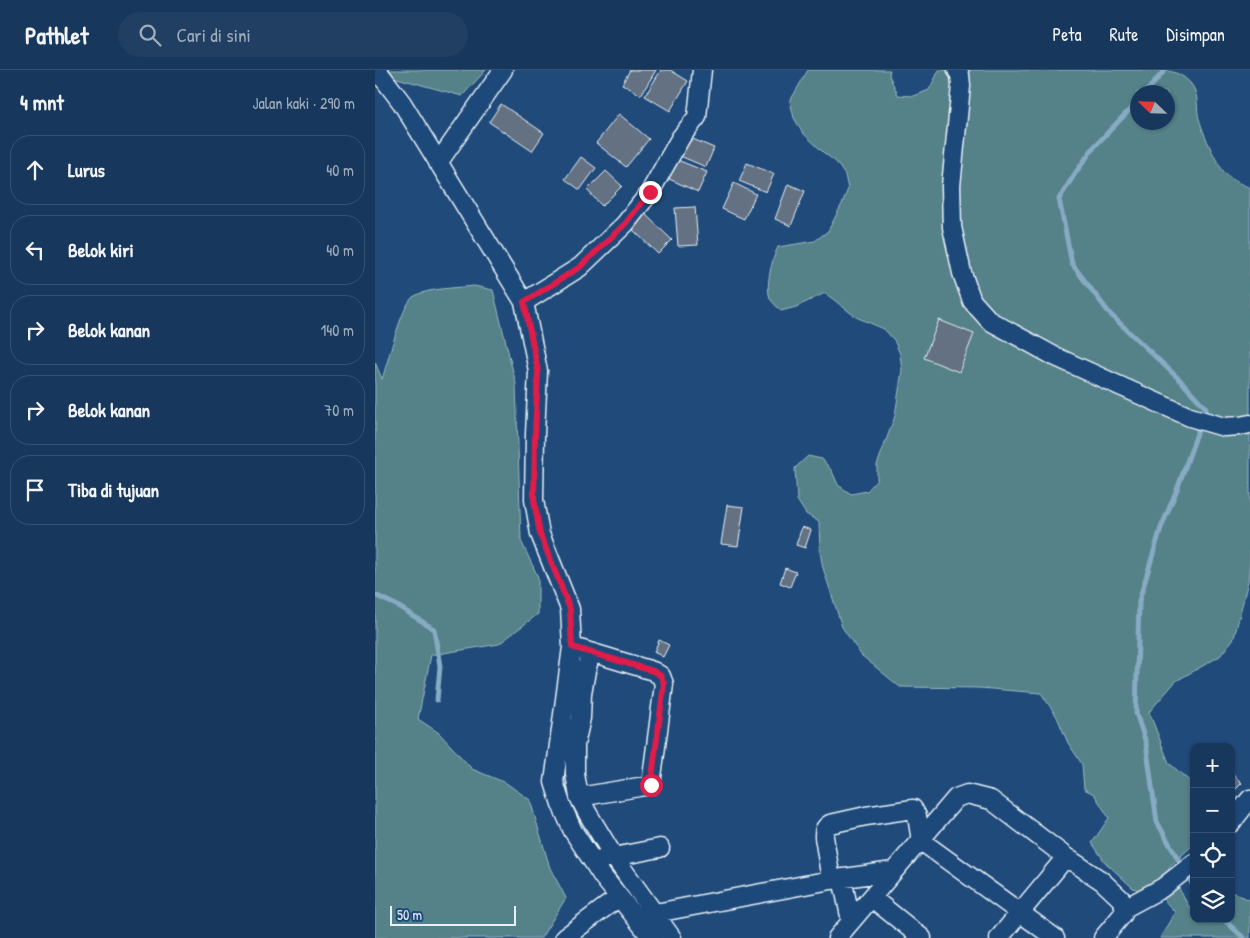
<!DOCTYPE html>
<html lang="id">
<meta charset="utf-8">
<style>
:root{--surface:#17385c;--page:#203f62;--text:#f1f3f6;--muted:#9eacbb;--line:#365272}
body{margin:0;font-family:"Patrick Hand",sans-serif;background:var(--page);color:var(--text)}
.controls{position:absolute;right:15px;bottom:15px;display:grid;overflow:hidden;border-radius:10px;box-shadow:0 1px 4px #0004}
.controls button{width:45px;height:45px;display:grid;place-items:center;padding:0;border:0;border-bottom:1px solid var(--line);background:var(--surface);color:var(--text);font:25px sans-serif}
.compass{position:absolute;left:755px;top:15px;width:45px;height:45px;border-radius:50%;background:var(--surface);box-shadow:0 1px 4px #0004;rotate:293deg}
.scale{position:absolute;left:15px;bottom:12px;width:126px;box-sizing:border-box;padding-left:5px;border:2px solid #e8f1f8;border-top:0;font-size:14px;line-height:18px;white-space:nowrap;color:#e8f1f8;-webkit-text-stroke:4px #1f4a7a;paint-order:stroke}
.stop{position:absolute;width:15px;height:15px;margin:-11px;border:4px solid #e11d48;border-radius:50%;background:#fff}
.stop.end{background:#e11d48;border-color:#fff;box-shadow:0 1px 5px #0008}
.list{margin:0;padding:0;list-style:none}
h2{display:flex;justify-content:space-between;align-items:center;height:65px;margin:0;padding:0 20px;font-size:21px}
h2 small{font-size:16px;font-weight:400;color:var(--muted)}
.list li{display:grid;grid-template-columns:32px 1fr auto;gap:15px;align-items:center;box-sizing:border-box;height:70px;margin:0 10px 10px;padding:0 10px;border:1px solid var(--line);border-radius:20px}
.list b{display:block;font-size:19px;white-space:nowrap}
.list em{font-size:16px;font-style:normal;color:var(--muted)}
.icon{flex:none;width:28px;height:28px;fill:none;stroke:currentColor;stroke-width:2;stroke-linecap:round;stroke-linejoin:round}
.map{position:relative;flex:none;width:875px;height:868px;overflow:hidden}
header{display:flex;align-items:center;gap:30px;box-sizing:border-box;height:70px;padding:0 25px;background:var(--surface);border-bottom:1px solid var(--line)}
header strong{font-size:24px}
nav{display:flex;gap:28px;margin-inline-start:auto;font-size:18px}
.search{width:350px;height:45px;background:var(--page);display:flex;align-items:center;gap:12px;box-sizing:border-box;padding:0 18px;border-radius:28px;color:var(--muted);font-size:19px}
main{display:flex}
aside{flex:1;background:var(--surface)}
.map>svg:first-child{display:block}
.green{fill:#548189;stroke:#9eb9c0;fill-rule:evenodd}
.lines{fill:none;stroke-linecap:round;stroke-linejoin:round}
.stream{stroke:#86abc3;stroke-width:5}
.building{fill:#637182;stroke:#e8f1f8}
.minor-casing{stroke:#e8f1f8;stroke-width:21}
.minor{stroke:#1f4a7a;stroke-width:18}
.route{stroke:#e11d48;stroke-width:6}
</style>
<header>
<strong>Pathlet</strong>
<div class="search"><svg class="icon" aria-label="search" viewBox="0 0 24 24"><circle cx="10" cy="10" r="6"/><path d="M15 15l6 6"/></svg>Cari di sini</div>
<nav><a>Peta</a><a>Rute</a><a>Disimpan</a></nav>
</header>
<main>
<aside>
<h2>4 mnt<small>Jalan kaki · 290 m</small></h2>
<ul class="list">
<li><svg class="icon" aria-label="ahead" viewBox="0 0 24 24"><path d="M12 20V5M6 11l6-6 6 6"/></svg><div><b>Lurus</b></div><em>40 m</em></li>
<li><svg class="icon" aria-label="left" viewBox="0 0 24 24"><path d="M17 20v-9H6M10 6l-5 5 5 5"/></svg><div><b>Belok kiri</b></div><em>40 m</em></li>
<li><svg class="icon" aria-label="right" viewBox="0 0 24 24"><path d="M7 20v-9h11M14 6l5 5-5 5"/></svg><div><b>Belok kanan</b></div><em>140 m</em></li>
<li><svg class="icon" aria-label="right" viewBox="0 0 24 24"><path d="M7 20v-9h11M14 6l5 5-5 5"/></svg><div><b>Belok kanan</b></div><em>70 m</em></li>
<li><svg class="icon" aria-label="arrive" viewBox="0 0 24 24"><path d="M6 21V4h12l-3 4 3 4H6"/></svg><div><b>Tiba di tujuan</b></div></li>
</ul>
</aside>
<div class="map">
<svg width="875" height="868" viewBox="0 0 875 868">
<rect width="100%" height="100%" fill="#1f4a7a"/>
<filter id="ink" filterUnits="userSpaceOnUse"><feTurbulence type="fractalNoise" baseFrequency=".02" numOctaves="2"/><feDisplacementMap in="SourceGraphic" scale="10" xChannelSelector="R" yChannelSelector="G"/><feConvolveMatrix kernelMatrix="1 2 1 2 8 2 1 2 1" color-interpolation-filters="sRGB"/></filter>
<g filter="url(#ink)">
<path class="green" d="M0 0H111L87 26 0 2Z
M433 0H515L514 5 523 25 539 26 554 20 564 0H789C800 2 809 5 816 14 823 22 822 35 823 44 825 57 842 96 851 104 858 111 867 114 875 118V489L873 511 859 568 845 586 801 611 774 642 794 693 819 715V774L793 798 814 837 819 836V849H856V824L859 823 875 830V868H785L800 842 785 826 758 818 730 792 717 773 734 748 719 724 709 719 707 694 693 673 682 647 666 623 604 618 525 617 486 585 467 557 448 498 445 482 444 452 431 444 422 430 420 398 433 386 447 389 457 401 463 415 476 424 492 421 502 410V395L520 346 527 300 525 284 519 270 509 259 481 247 450 223 421 237 406 241C403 237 397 233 395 228 390 216 397 189 403 177L440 171 453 161 467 134 473 119 470 105 461 92 449 83 427 62 419 48 415 31ZM762 22H792V52H762Z
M99 216 118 220 141 314 146 471 163 507V544L124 574 56 585 43 649 64 663 97 699 131 713 155 730 175 798 191 828 166 868H0V292L7 309C13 292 26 237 38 227 51 218 83 218 99 216Z"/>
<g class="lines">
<path class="stream" d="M771 22 790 0
M762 32 719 77 701 102 684 129 697 194 735 244 805 310 831 338 803 417 786 458 764 531 761 643 771 673 782 752 819 817
M0 525 21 535 59 559 65 596 62 630
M848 849 869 868"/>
</g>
<path class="building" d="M255 0H281L266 25 247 14Z
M286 0H295L313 11 295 41 270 26Z
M126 34 169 63 157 81 114 52Z
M244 44 274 69 251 97 221 73Z
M313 67 339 78 331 97 305 86Z
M206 87 221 98 205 120 190 109Z
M300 89 332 102 323 122 292 108Z
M372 93 399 104 391 122 364 111Z
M231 101 247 116 227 136 212 120Z
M359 113 381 124 369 149 347 139Z
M413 114 430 121 416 156 400 149Z
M320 137 323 175 303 176 300 138Z
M269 143 297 170 283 184 255 157Z
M564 250 599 264 584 302 549 288Z
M352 435 369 437 363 476 346 474Z
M427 457 436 460 430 478 421 475Z
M410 498 421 502 415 517 405 513Z
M284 570 294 575 288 587 279 582Z
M856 703 867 713 856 724Z"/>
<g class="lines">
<defs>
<path id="minor" d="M2 0 27 33 149 232 163 301 160 364 159 430 165 464 195 539 197 577 179 712 186 734 198 761 228 807 277 868
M582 0 585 5 586 16 576 116 577 157 587 203 597 231 615 251 679 286 745 316 815 347 849 357 865 356 875 354
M63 93 128 0
M149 232 205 197 250 154 275 122 306 67 322 47 327 0
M216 583 211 601 207 623 206 648 200 675V704L204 727 213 744 239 787 297 868
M204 727 276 715 289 614 286 606 278 601 205 579
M856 753 875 729
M228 789 285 778
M467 808 476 851
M456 810 449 767C449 760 449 758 455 754L491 746 538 739 542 746 546 771 680 868
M497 828 547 868
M750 838 787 818 819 793
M270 845 456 810 518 801
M189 868 244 827
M462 868 581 728 592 724 616 730 691 787 727 811 746 829 750 838 748 844 728 868
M624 868 691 787"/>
</defs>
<use href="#minor" class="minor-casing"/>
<use href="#minor" class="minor"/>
</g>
</g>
<g class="lines" filter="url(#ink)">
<path class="route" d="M275 122 250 154 205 197 149 232 163 301 160 364 159 430 165 464 195 539 197 577 278 601 286 606 289 614 276 715"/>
</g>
</svg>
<div class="controls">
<button>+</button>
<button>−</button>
<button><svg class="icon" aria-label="locate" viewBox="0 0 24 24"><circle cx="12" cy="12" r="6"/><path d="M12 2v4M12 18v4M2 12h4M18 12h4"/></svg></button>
<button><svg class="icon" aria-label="layers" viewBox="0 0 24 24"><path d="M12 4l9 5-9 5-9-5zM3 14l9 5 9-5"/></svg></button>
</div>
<svg class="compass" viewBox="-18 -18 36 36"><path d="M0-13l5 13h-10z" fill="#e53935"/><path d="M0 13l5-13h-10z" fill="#9eacbb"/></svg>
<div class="scale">50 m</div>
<div class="stop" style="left:276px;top:715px"></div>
<div class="stop end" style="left:275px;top:122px"></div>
</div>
</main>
